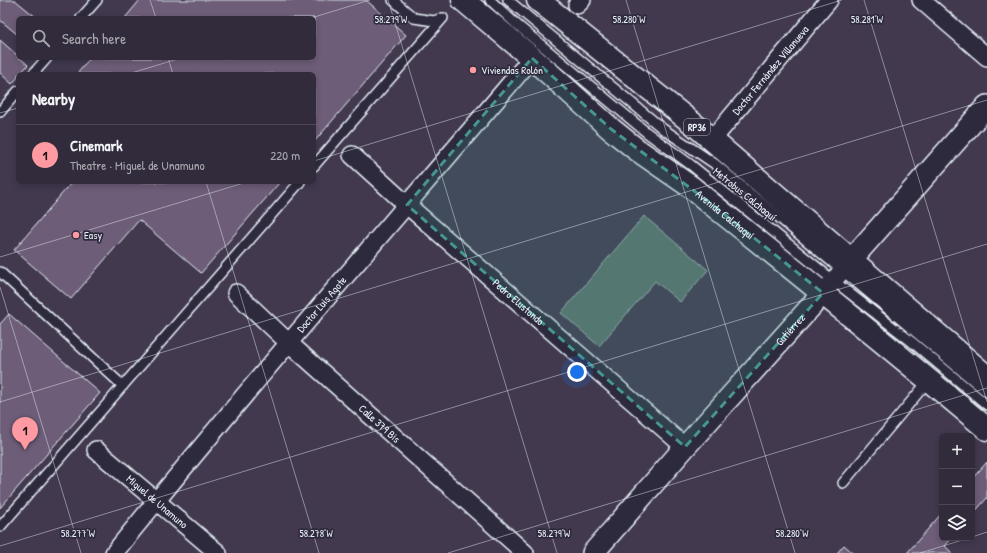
<!DOCTYPE html>
<meta charset="utf-8">
<style>
:root{--surface:#322b3b;--page:#3a3342;--text:#f1f3f6;--muted:#a8a7af;--line:#4d4755;--accent:#ff9aa2}
body{margin:0;font-family:"Patrick Hand",sans-serif;background:var(--page);color:var(--text)}
.controls{position:absolute;right:12px;bottom:12px;display:grid;overflow:hidden;border-radius:6px;box-shadow:0 2px 6px #0003}
.controls button{width:36px;height:36px;display:grid;place-items:center;padding:0;border:0;border-bottom:1px solid var(--line);background:var(--surface);color:var(--text);font:20px sans-serif}
.you{position:absolute;left:577px;top:372px;width:14px;height:14px;margin:-10px;border:3px solid #fff;border-radius:50%;background:#1a73e8;box-shadow:0 0 0 6px #1a73e833}
.badge{display:grid;place-items:center;width:26px;height:26px;border-radius:50%;background:var(--accent);color:#111;font-size:13px;font-weight:700}
.pin{position:absolute;translate:-50% -33px;filter:drop-shadow(0 1px 2px #0008)}
.pin::after{content:'';position:absolute;top:21px;width:14px;height:12px;background:inherit;clip-path:polygon(0 0,100% 0,50% 100%)}
.list{margin:0;padding:0;list-style:none}
h2{display:flex;justify-content:space-between;align-items:center;height:52px;margin:0;padding:0 16px;font-size:17px}
h2 small{font-size:13px;font-weight:400;color:var(--muted)}
.list li{display:grid;grid-template-columns:26px 1fr auto;gap:12px;align-items:center;box-sizing:border-box;height:60px;padding:0 16px;border-top:1px solid var(--line)}
.list b{display:block;font-size:15px;white-space:nowrap}
.list p{margin:0;font-size:13px;white-space:nowrap;color:var(--muted)}
.list em{font-size:13px;font-style:normal;color:var(--muted)}
.icon{flex:none;width:22px;height:22px;fill:none;stroke:currentColor;stroke-width:2;stroke-linecap:round;stroke-linejoin:round}
.map{position:relative;flex:none;width:987px;height:553px;overflow:hidden}
.search{position:absolute;background:var(--surface);box-shadow:0 2px 6px #0003;left:16px;top:16px;width:300px;height:44px;display:flex;align-items:center;gap:10px;box-sizing:border-box;padding:0 14px;border-radius:6px;color:var(--muted);font-size:15px}
.panel{position:absolute;background:var(--surface);box-shadow:0 2px 6px #0003;left:16px;top:72px;width:300px;height:112px;border-radius:6px}
.map>svg:first-child{display:block}
.green{fill:#586f6a;stroke:#a0b0b1}
.building{fill:#6d5d78;stroke:#e8f1f8}
.lines{fill:none;stroke-linecap:round;stroke-linejoin:round}
.service-casing{stroke:#e8f1f8;stroke-width:12}
.minor-casing{stroke:#e8f1f8;stroke-width:20}
.tertiary-casing{stroke:#e8f1f8;stroke-width:24}
.primary-casing{stroke:#e8f1f8;stroke-width:25}
.service{stroke:#2f2a3d;stroke-width:9}
.minor{stroke:#2f2a3d;stroke-width:17}
.tertiary{stroke:#2f2a3d;stroke-width:21}
.primary{stroke:#2f2a3d;stroke-width:22}
.marked{fill:#459590;fill-opacity:0.2;stroke:#459590;stroke-width:3;stroke-dasharray:8 5;stroke-linejoin:round}
.ticks{fill:none;stroke:#e8f1f8;stroke-width:1;stroke-opacity:0.45}
.poi-dot{fill:#ff9aa2;stroke:#2f2a3d;stroke-width:1.5}
.labels{text-anchor:middle;dominant-baseline:central;stroke-width:3.5;stroke-linejoin:round;paint-order:stroke}
.shield{fill:#2f2a3d;stroke:#b0b5c0;stroke-width:1}
.shield-label{font-size:10px;font-weight:bold;fill:#e8f1f8}
.poi-label{font-size:11px;fill:#e8f1f8;stroke:#2f2a3d;text-anchor:start}
.street-label{font-size:11px;fill:#e8f1f8;stroke:#2f2a3d}
.ticks-label{font-size:10px;text-anchor:middle;fill:#e8f1f8;stroke:#2f2a3d;stroke-width:3.5;stroke-linejoin:round;paint-order:stroke}
</style>
<div class="map">
<svg width="987" height="553" viewBox="0 0 987 553">
<rect width="100%" height="100%" fill="#42394f"/>
<filter id="ink" filterUnits="userSpaceOnUse"><feTurbulence type="fractalNoise" baseFrequency=".025" numOctaves="2"/><feDisplacementMap in="SourceGraphic" scale="8" xChannelSelector="R" yChannelSelector="G"/><feConvolveMatrix kernelMatrix="1 2 1 2 8 2 1 2 1" color-interpolation-filters="sRGB"/></filter>
<g filter="url(#ink)">
<path class="green" d="M644 216 708 270 680 302 655 281 599 346 561 313Z"/>
<path class="building" d="M0 0H15L37 18H18V35L0 20Z
M140 0H366L406 35 314 142V74H77L90 58H314V18H125Z
M0 40 18 56V58H20L28 65 20 74H18V77L12 84 0 73Z
M72 182H280L201 273 139 220 71 299 14 250Z
M9 314 100 393 0 508V324Z
M987 462V498L972 515V479Z
M942 513V538H952L945 546 952 553H907Z
M844 545 853 553H837Z"/>
<g class="lines">
<defs>
<path id="service" d="M393 0 414 18 434 21 442 18
M490 0 516 24 646 132 691 165 834 281 912 342 987 405
M508 0 663 129 715 164 987 392
M81 18 97 0
M33 74 47 58
M0 112 18 91
M314 166 443 18
M0 272 123 386
M843 483 929 380
M0 527 300 182"/>
<g id="minor">
<path d="M921 0 987 57"/>
<path d="M577 5 582 0"/>
<path id="s1" d="M712 140 829 0"/>
<path id="s2" d="M352 155 407 205 685 447"/>
<path id="s3" d="M236 293 289 343 525 553"/>
<path d="M823 293 851 260"/>
<path id="s4" d="M96 450 218 553"/>
<path id="s5" d="M114 553C250 385 392 223 532 58"/>
</g>
<g id="tertiary">
<path d="M851 260 987 106"/>
<path id="s6" d="M593 553 685 447 823 293"/>
</g>
<g id="primary">
<path id="s7" d="M463 0 532 58 611 129 636 149 691 187 709 202C803 277 896 352 987 429"/>
<path d="M538 0 696 126 987 377"/>
</g>
</defs>
<use href="#service" class="service-casing"/>
<use href="#minor" class="minor-casing"/>
<use href="#tertiary" class="tertiary-casing"/>
<use href="#primary" class="primary-casing"/>
<use href="#service" class="service"/>
<use href="#minor" class="minor"/>
<use href="#tertiary" class="tertiary"/>
<use href="#primary" class="primary"/>
</g>
</g>
<path class="marked" d="M532 58 611 129 709 202 823 293 685 447 407 205Z"/>
<path class="ticks" d="M150 0 156 18M388 0 557 553M626 0 795 553M864 0 987 402M311 18 370 0M168 58 173 74M128 74 181 58M0 113 18 108M314 161 842 0M206 182 319 553M0 257 247 182M0 287 81 553M0 402 987 100M972 537 987 532M0 546 987 244M448 553 987 388M920 553 969 538"/>
<g class="poi-dot">
<circle cx="473" cy="70" r="4"/>
<circle cx="76" cy="235" r="4"/>
</g>
<g class="labels">
<rect class="shield" x="684" y="119" width="26" height="16" rx="3"/>
<g class="shield-label">
<text x="697" y="127">RP36</text>
</g>
<g class="poi-label">
<text x="481" y="70">Viviendas Rolón</text>
<text x="84" y="235">Easy</text>
</g>
<g class="street-label">
<text stroke="none"><textPath href="#s1" startOffset="91">Doctor Fernández Villanueva</textPath></text>
<text transform="translate(745 194) rotate(39)">Metrobus Calchaquí</text>
<text stroke="none"><textPath href="#s7" startOffset="339">Avenida Calchaquí</textPath></text>
<text stroke="none"><textPath href="#s2" startOffset="222">Pedro Elustondo</textPath></text>
<text stroke="none"><textPath href="#s5" startOffset="324">Doctor Luis Agote</textPath></text>
<text stroke="none"><textPath href="#s6" startOffset="298">Gutiérrez</textPath></text>
<text stroke="none"><textPath href="#s3" startOffset="194">Calle 379 Bis</textPath></text>
<text stroke="none"><textPath href="#s4" startOffset="80">Miguel de Unamuno</textPath></text>
</g>
</g>
<g class="ticks-label">
<text x="391" y="23">58.279°W</text>
<text x="629" y="23">58.280°W</text>
<text x="867" y="23">58.281°W</text>
<text x="78" y="537">58.277°W</text>
<text x="316" y="537">58.278°W</text>
<text x="554" y="537">58.279°W</text>
<text x="792" y="537">58.280°W</text>
</g>
</svg>
<div class="controls">
<button>+</button>
<button>−</button>
<button><svg class="icon" aria-label="layers" viewBox="0 0 24 24"><path d="M12 4l9 5-9 5-9-5zM3 14l9 5 9-5"/></svg></button>
</div>
<div class="you"></div>
<div class="pin badge" style="left:25px;top:450px">1</div>
<div class="search"><svg class="icon" aria-label="search" viewBox="0 0 24 24"><circle cx="10" cy="10" r="6"/><path d="M15 15l6 6"/></svg>Search here</div>
<section class="panel">
<h2>Nearby<small></small></h2>
<ul class="list">
<li><span class="badge">1</span><div><b>Cinemark</b><p>Theatre · Miguel de Unamuno</p></div><em>220 m</em></li>
</ul>
</section>
</div>
